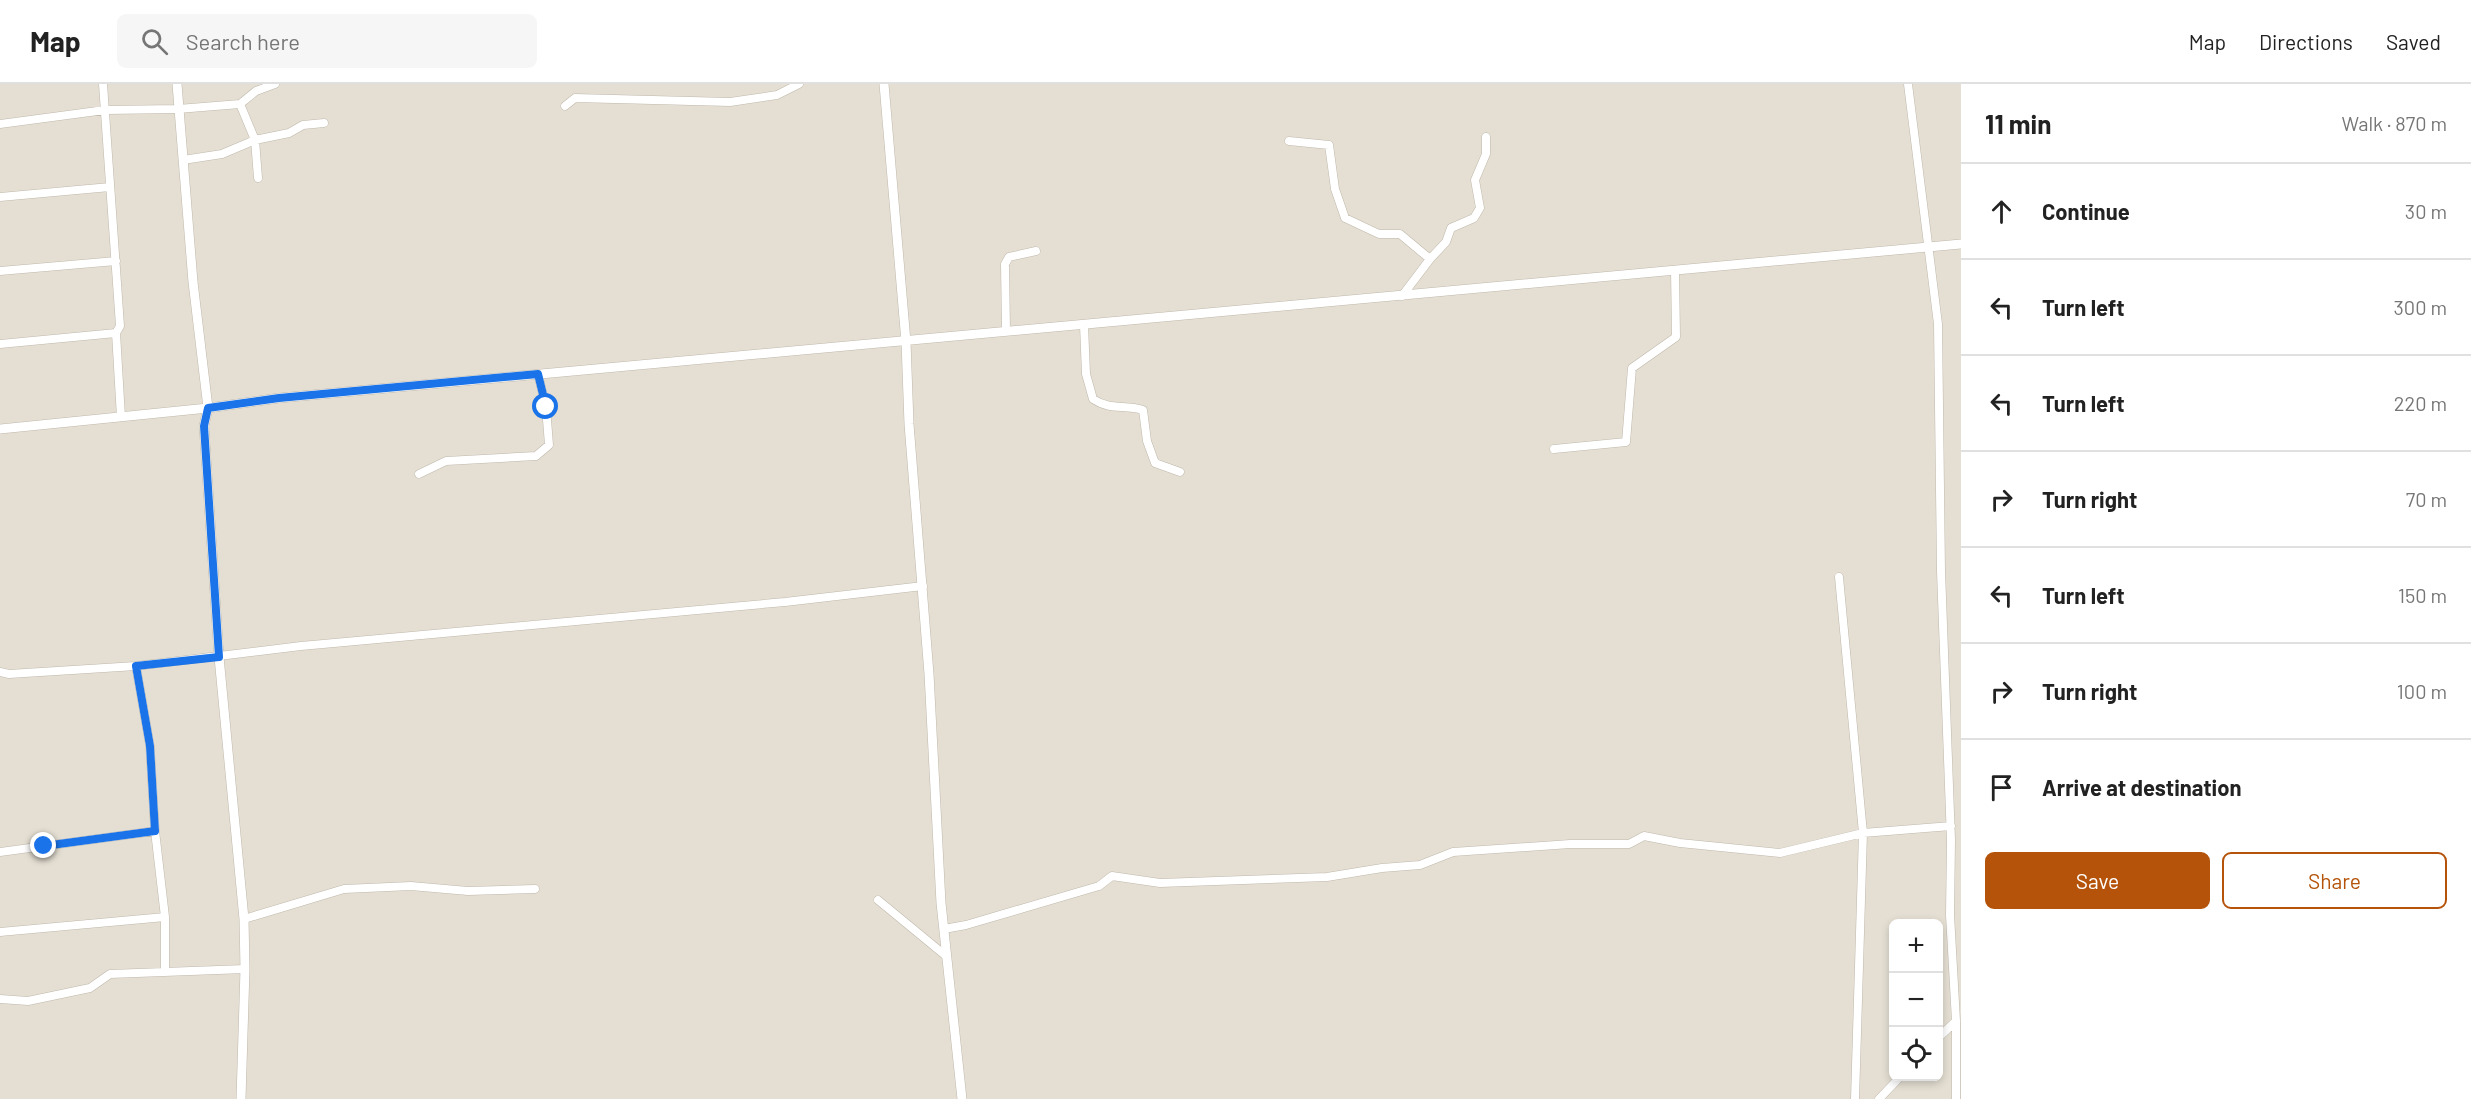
<!DOCTYPE html>
<meta charset="utf-8">
<style>
:root{--surface:#fff;--page:#f6f6f6;--text:#222;--muted:#767676;--line:#e0e0e0;--accent:#b45309}
body{margin:0;font-family:Barlow,sans-serif;background:var(--page);color:var(--text)}
.controls{position:absolute;right:18px;bottom:18px;display:grid;overflow:hidden;border-radius:9px;box-shadow:0 3px 9px #0003}
.controls button{width:54px;height:54px;display:grid;place-items:center;padding:0;border:0;border-bottom:2px solid var(--line);background:var(--surface);color:var(--text);font:30px sans-serif}
.stop{position:absolute;width:18px;height:18px;margin:-14px;border:4px solid #1a73e8;border-radius:50%;background:#fff}
.stop.end{background:#1a73e8;border-color:#fff;box-shadow:0 2px 6px #0008}
.list{margin:0;padding:0;list-style:none}
h2{display:flex;justify-content:space-between;align-items:center;height:78px;margin:0;padding:0 24px;font-size:26px}
h2 small{font-size:20px;font-weight:400;color:var(--muted)}
.list li{display:grid;grid-template-columns:39px 1fr auto;gap:18px;align-items:center;box-sizing:border-box;height:96px;padding:0 24px;border-top:2px solid var(--line)}
.list b{display:block;font-size:22px;white-space:nowrap}
.list em{font-size:20px;font-style:normal;color:var(--muted)}
.actions{display:flex;gap:12px;padding:18px 24px}
.actions a{flex:1;padding:14px 0;border:2px solid var(--accent);border-radius:9px;text-align:center;font-size:21px;color:var(--accent)}
.actions .main{background:var(--accent);color:#fff}
.icon{flex:none;width:33px;height:33px;fill:none;stroke:currentColor;stroke-width:2;stroke-linecap:round;stroke-linejoin:round}
.map{position:relative;flex:none;width:1961px;height:1015px;overflow:hidden}
header{display:flex;align-items:center;gap:36px;box-sizing:border-box;height:84px;padding:0 30px;background:var(--surface);border-bottom:2px solid var(--line)}
header strong{font-size:28px}
nav{display:flex;gap:33px;margin-inline-start:auto;font-size:21px}
.search{width:420px;height:54px;background:var(--page);display:flex;align-items:center;gap:15px;box-sizing:border-box;padding:0 21px;border-radius:9px;color:var(--muted);font-size:22px}
main{display:flex}
aside{flex:1;background:var(--surface)}
.map>svg:first-child{display:block}
.residential{fill:#e5dfd3;fill-rule:evenodd}
.lines{fill:none;stroke-linecap:round;stroke-linejoin:round}
.minor-casing{stroke:#bfb8ab;stroke-width:9}
.tertiary-casing{stroke:#bfb8ab;stroke-width:10}
.minor{stroke:#fff;stroke-width:8}
.tertiary{stroke:#fff;stroke-width:9}
.route{stroke:#1a73e8;stroke-width:8}
</style>
<header>
<strong>Map</strong>
<div class="search"><svg class="icon" aria-label="search" viewBox="0 0 24 24"><circle cx="10" cy="10" r="6"/><path d="M15 15l6 6"/></svg>Search here</div>
<nav><a>Map</a><a>Directions</a><a>Saved</a></nav>
</header>
<main>
<div class="map">
<svg width="1961" height="1015" viewBox="0 0 1961 1015">
<rect width="100%" height="100%" fill="#f1ede5"/>
<path class="residential" d="M0 0H1961V1015H0ZM1894 840H1938V992H1894Z"/>
<g class="lines">
<defs>
<path id="minor" d="M103 0 120 242 116 249 121 333
M1908 0 1938 240 1941 487 1951 756 1950 831 1956 937V1015
M565 22 575 14 730 18 777 11 799 0
M0 40 105 26 178 25 240 20
M1289 57 1329 61 1335 105 1345 134 1379 150H1400L1430 175 1402 212
M183 76 222 70 255 56 289 49 303 41 324 39
M258 94 255 56 240 20 256 7 275 0
M0 113 110 103
M1430 175 1446 158 1451 144 1474 134 1480 124 1475 96 1486 70V53
M0 187 116 177
M1084 241 1086 290 1093 315C1111 327 1124 320 1143 326L1147 357 1155 379 1180 388
M1006 247 1005 180 1009 173 1036 167
M0 260 116 249
M1554 365 1626 358 1632 284 1676 253 1675 186
M419 390 446 377 536 372 549 361 546 323 538 290
M1839 493 1863 749 1855 1015
M136 582 150 662 155 747 165 833V887
M0 588 9 590 136 582 301 562 785 518 923 502
M0 768 155 747
M878 816 946 872
M244 835 344 805 411 802 468 807 535 805
M944 845 966 841 1099 802 1112 792 1160 799 1327 793 1382 784 1420 781 1453 768 1570 760H1629L1644 752 1680 759 1780 769 1863 749 1951 742
M0 848 165 833
M0 915 28 917 90 904 110 890 245 885
M1938 954 1956 937
M1879 1015 1901 992"/>
<path id="tertiary" d="M177 0 193 198 208 324 204 342 219 573 244 835 245 885 241 1015
M884 0 906 258 909 340 929 590 941 819 962 1015
M0 345 208 324 279 314 1961 160"/>
</defs>
<use href="#minor" class="minor-casing"/>
<use href="#tertiary" class="tertiary-casing"/>
<use href="#minor" class="minor"/>
<use href="#tertiary" class="tertiary"/>
</g>
<g class="lines">
<path class="route" d="M44 762 155 747 150 662 136 582 219 573 204 342 208 324 279 314 538 290 546 323"/>
</g>
</svg>
<div class="controls">
<button>+</button>
<button>−</button>
<button><svg class="icon" aria-label="locate" viewBox="0 0 24 24"><circle cx="12" cy="12" r="6"/><path d="M12 2v4M12 18v4M2 12h4M18 12h4"/></svg></button>
</div>
<div class="stop" style="left:546px;top:323px"></div>
<div class="stop end" style="left:44px;top:762px"></div>
</div>
<aside>
<h2>11 min<small>Walk · 870 m</small></h2>
<ul class="list">
<li><svg class="icon" aria-label="ahead" viewBox="0 0 24 24"><path d="M12 20V5M6 11l6-6 6 6"/></svg><div><b>Continue</b></div><em>30 m</em></li>
<li><svg class="icon" aria-label="left" viewBox="0 0 24 24"><path d="M17 20v-9H6M10 6l-5 5 5 5"/></svg><div><b>Turn left</b></div><em>300 m</em></li>
<li><svg class="icon" aria-label="left" viewBox="0 0 24 24"><path d="M17 20v-9H6M10 6l-5 5 5 5"/></svg><div><b>Turn left</b></div><em>220 m</em></li>
<li><svg class="icon" aria-label="right" viewBox="0 0 24 24"><path d="M7 20v-9h11M14 6l5 5-5 5"/></svg><div><b>Turn right</b></div><em>70 m</em></li>
<li><svg class="icon" aria-label="left" viewBox="0 0 24 24"><path d="M17 20v-9H6M10 6l-5 5 5 5"/></svg><div><b>Turn left</b></div><em>150 m</em></li>
<li><svg class="icon" aria-label="right" viewBox="0 0 24 24"><path d="M7 20v-9h11M14 6l5 5-5 5"/></svg><div><b>Turn right</b></div><em>100 m</em></li>
<li><svg class="icon" aria-label="arrive" viewBox="0 0 24 24"><path d="M6 21V4h12l-3 4 3 4H6"/></svg><div><b>Arrive at destination</b></div></li>
</ul>
<div class="actions"><a class="main">Save</a><a>Share</a></div>
</aside>
</main>
